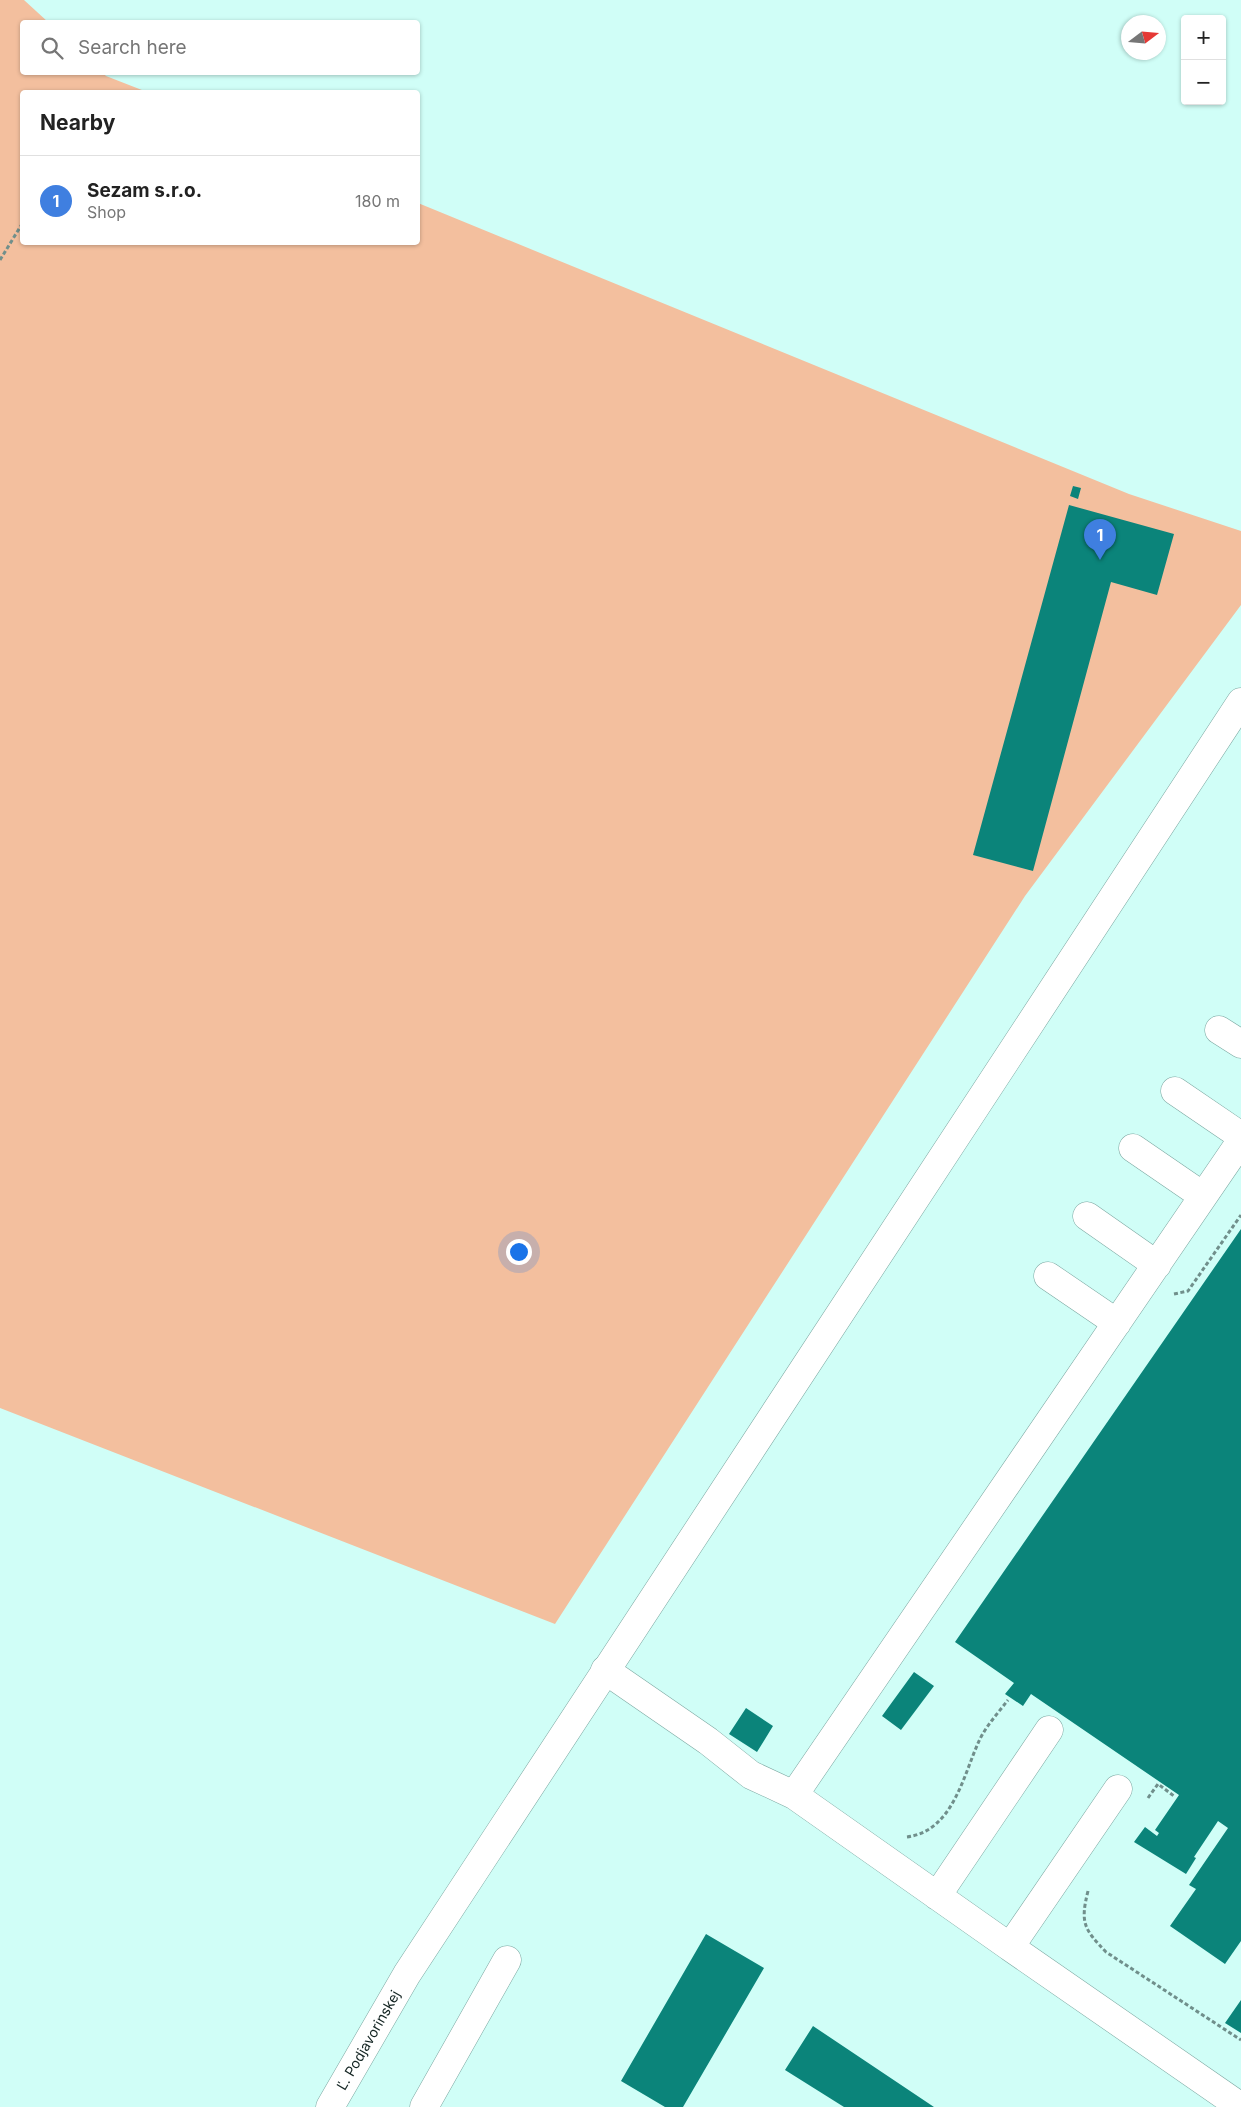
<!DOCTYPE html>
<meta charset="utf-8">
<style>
:root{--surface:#fff;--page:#f2f2f2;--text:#222;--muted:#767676;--line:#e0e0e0;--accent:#7c3aed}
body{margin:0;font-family:Inter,sans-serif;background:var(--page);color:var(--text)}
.controls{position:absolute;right:15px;top:15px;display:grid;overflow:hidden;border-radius:5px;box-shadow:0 1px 4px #0004}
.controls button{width:45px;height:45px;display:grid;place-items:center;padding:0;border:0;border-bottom:1px solid var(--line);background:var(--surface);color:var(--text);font:25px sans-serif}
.compass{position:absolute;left:1121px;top:15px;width:45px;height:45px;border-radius:50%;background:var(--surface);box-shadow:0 1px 4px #0004;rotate:74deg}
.you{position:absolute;left:518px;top:1251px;width:18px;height:18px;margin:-12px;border:4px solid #fff;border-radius:50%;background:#1a73e8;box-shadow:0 0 0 8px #1a73e833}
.badge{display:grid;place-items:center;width:32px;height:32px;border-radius:50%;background:var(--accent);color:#fff;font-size:16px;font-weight:700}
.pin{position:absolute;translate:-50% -41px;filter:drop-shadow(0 1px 2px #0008)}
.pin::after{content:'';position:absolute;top:26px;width:18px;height:15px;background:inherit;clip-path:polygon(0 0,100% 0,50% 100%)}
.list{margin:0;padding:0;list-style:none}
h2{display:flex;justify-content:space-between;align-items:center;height:65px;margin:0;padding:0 20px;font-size:21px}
h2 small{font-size:16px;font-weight:400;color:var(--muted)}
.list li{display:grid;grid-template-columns:32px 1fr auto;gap:15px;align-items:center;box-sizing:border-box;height:90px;padding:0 20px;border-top:1px solid var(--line)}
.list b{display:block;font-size:19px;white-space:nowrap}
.list p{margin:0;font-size:16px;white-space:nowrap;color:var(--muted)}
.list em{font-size:16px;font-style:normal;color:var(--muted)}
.icon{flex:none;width:28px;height:28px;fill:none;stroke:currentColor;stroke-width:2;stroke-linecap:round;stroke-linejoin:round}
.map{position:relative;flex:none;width:1241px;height:2107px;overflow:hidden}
.search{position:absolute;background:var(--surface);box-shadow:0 1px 4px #0004;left:20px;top:20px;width:400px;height:55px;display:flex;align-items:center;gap:12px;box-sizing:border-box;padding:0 18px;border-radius:5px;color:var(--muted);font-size:19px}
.panel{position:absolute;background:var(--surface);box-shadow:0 1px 4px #0004;left:20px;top:90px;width:400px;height:155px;border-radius:5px}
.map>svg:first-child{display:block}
.green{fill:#f3bf9e}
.building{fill:#0b847a}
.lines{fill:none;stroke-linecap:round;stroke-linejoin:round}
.minor-casing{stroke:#7ca7a1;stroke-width:29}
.major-casing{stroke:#7ca7a1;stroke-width:29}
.path{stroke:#708f8b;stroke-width:3;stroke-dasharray:4 2.5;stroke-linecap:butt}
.minor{stroke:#fff;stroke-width:28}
.major{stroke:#fff;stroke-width:28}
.labels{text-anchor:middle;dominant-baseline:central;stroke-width:4;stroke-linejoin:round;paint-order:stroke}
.street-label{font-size:14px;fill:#132422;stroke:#fff}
</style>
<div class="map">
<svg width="1241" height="2107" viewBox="0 0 1241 2107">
<rect width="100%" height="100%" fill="#d0fef7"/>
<path class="green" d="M0 0H24L48 22H22V72L103 73 106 76 147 92H22V242H418V203L1129 494 1241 531V605L1025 896 555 1624 0 1408Z"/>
<path class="building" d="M1073 486 1081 488 1078 499 1070 496Z
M1069 505 1174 534 1157 595 1111 582 1033 871 973 855Z
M1241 1229V1941L1225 1964 1170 1926 1196 1889 1189 1885 1228 1828 1218 1821 1194 1857 1196 1858 1186 1874 1134 1842 1145 1827 1157 1836 1159 1833 1155 1830 1179 1795 1031 1694 1023 1706 1005 1694 1014 1683 955 1642Z
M914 1672 934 1686 901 1730 882 1716Z
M746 1708 773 1726 757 1752 729 1734Z
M706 1934 764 1968 683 2107H665L621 2081Z
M1241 2000V2033L1225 2023Z
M813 2026 934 2107H844L785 2070Z"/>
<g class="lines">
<defs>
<path id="minor" d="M1219 1030 1241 1044
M1175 1091 1241 1136
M1133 1148 1203 1196
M1087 1216 1157 1265
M1048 1276 1117 1323
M605 1670 708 1741 751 1775 794 1795 1010 1947 1118 1789
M794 1795 1241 1141
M937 1896 1049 1730
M1010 1947 1241 2107
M424 2107 507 1960"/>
<path id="major" d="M330 2107 407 1974 1241 702"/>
</defs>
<use href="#minor" class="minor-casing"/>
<use href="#major" class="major-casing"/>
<path class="path" d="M0 260 22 224
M1174 1294 1188 1291 1241 1215
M1148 1798 1158 1784 1174 1796
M907 1837C953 1831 963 1776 979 1741 986 1726 998 1713 1008 1700
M1088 1891C1080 1923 1084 1929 1106 1952L1241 2040"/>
<use href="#minor" class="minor"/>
<use href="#major" class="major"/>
</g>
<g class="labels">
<g class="street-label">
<text transform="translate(368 2040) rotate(-60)">Ľ. Podjavorinskej</text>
</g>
</g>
</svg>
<div class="controls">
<button>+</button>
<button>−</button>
</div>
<svg class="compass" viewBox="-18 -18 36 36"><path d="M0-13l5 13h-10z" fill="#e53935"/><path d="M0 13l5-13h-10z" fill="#767676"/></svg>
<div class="you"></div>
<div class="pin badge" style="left:1100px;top:560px;background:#3f7fe0">1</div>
<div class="search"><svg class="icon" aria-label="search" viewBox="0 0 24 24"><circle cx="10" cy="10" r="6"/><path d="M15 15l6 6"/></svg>Search here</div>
<section class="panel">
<h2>Nearby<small></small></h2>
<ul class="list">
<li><span class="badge" style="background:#3f7fe0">1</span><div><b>Sezam s.r.o.</b><p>Shop</p></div><em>180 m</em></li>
</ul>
</section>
</div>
